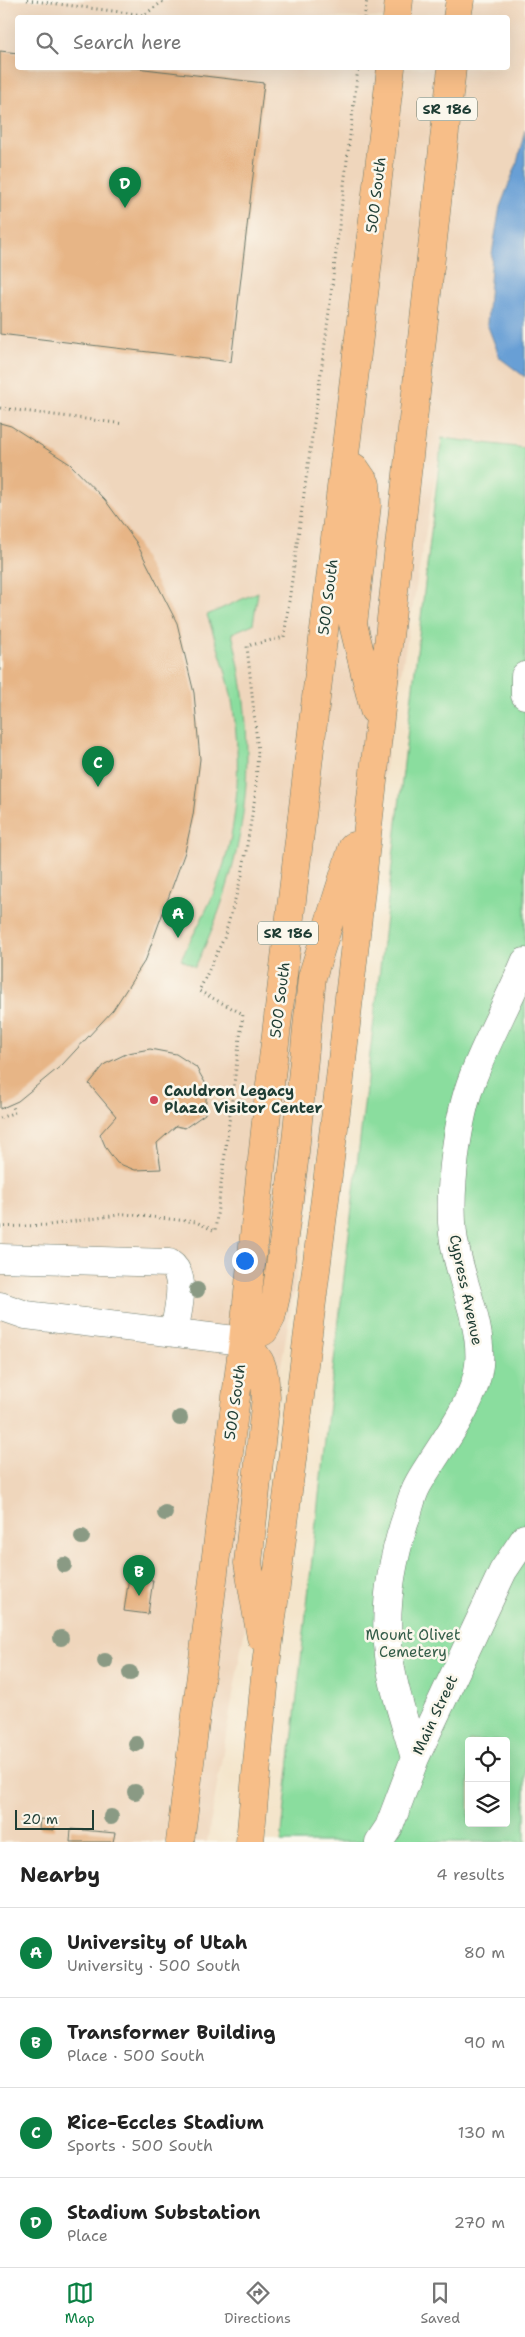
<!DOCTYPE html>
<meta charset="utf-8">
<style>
:root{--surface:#fff;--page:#f2f2f2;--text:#222;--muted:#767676;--line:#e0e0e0;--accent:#0b8043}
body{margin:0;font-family:"Shantell Sans",sans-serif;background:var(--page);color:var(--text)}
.controls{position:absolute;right:15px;bottom:15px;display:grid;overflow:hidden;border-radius:5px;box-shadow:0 5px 20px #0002}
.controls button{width:45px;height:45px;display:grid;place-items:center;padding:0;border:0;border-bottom:1px solid var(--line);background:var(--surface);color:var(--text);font:25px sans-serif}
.scale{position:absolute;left:15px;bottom:12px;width:79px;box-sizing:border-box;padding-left:5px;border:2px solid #1f3d34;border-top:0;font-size:14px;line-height:18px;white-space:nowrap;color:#1f3d34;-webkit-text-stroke:4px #fbf7ec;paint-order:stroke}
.you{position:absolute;left:244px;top:1260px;width:18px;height:18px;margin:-12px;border:4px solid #fff;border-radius:50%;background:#1a73e8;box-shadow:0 0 0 8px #1a73e833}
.badge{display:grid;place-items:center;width:32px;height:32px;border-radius:50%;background:var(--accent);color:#fff;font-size:16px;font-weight:700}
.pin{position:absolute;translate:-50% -41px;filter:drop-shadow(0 1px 2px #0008)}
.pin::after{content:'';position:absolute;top:26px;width:18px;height:15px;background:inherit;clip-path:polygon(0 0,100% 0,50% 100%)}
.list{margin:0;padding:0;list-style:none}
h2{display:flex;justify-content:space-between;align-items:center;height:65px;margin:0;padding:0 20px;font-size:21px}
h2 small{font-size:16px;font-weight:400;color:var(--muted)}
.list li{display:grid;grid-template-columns:32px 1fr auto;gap:15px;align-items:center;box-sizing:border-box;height:90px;padding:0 20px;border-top:1px solid var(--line)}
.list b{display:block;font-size:19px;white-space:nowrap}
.list p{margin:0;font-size:16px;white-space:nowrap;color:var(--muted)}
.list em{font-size:16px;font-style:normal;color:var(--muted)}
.icon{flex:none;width:28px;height:28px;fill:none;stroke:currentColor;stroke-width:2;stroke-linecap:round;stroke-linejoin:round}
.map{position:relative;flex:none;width:525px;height:1842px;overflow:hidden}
.search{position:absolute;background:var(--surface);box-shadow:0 5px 20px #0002;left:15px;right:15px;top:15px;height:55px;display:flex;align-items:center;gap:12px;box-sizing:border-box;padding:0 18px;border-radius:5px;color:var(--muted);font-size:19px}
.sheet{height:425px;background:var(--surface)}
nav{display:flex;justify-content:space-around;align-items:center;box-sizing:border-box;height:70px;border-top:1px solid var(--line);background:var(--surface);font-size:14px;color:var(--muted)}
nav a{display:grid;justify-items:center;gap:2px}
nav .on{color:var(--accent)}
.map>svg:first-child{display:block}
.built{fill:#efd6bc;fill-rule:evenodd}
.green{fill:#8add9e;stroke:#548d69;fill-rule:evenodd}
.water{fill:#679fd5;stroke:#436e84}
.building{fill:#e7b586}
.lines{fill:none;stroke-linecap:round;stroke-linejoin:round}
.minor-casing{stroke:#6a7869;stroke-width:29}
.major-casing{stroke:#6a7869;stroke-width:29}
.path{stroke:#6a7869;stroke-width:3;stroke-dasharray:1 4;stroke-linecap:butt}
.minor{stroke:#fff;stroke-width:28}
.major{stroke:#f7be88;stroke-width:28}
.tree{fill:#8a9a84}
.poi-dot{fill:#d1495b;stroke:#fbf7ec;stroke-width:2}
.labels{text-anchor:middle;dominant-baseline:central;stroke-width:5;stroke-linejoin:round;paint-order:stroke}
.shield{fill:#fbf7ec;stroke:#61756b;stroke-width:1}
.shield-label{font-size:14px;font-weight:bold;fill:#1f3d34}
.street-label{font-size:15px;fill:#1f3d34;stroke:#fbf7ec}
.poi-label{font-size:15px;font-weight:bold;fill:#1f3d34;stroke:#fbf7ec;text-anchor:start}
.park-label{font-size:15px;fill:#345d49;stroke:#fbf7ec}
</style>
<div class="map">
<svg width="525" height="1842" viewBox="0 0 525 1842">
<rect width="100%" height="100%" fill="#fbf7ec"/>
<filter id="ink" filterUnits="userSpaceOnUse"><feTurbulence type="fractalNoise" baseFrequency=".02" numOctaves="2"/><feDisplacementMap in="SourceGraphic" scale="10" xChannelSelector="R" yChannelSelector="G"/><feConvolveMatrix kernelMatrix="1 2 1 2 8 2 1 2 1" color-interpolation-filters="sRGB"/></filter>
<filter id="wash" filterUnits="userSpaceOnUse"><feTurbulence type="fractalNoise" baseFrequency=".0096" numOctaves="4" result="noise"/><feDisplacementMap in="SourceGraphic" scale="20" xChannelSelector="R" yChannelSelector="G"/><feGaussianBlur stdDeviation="1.12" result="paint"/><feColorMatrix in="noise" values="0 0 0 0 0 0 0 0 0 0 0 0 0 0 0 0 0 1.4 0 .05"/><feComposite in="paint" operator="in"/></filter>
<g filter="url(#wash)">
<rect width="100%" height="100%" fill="#f4e5cb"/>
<path class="built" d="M0 0H525V448L442 438 270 1429 264 1520 207 1842H0ZM18 18H508V68H18Z"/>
<path class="green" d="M442 438 525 448V1842H281L328 1413ZM469 1741H506V1823H469Z
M258 592 253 624 232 633C260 752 249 857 195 967L181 959C194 932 211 905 220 876 239 823 241 762 233 707 229 676 217 645 207 615Z"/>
<path class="water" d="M525 130V377L500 358 487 324 492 254 500 207 517 163Z"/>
<g id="blocks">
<path class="building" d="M0 51 18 53V68H136L264 83 231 362 0 334Z
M0 423 11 426 70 464 105 500 136 542 177 623 194 693 200 759 193 815 185 852 146 959 113 1010 62 1065 18 1101 0 1109Z
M150 1049 176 1054 196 1067 207 1086 205 1114 185 1128 176 1126 157 1143 161 1169 135 1170 117 1163 106 1148 100 1134 116 1116 89 1084 105 1064 128 1053Z
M129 1577 153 1580 148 1614 124 1611Z
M40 1819 54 1820V1830L39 1829Z
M71 1829 115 1833 113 1842H70Z"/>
</g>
</g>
<g filter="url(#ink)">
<use href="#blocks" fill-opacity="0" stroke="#6a7869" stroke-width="1"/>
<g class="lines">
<defs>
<path id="minor" d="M525 676V695
M0 1258 169 1263C189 1276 177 1312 174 1333
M0 1306 26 1315 243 1341
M415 1758C405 1721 390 1682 388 1644 385 1604 392 1562 404 1524 409 1511 411 1496 418 1484 437 1450 475 1405 479 1365 483 1321 458 1278 453 1234 448 1191 457 1118 473 1077 488 1038 509 1001 525 962
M379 1842 389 1827 415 1758 503 1571 525 1538"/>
<path id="major" d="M397 18 399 0
M457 18 460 0
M344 461 355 468 366 484 367 505 353 624 374 710
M261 1637 248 1563 266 1397C264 1367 264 1362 243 1341L264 1331 271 1318 276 1296 294 1162 312 977 353 846
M180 1842 243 1341 269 1093 391 68
M250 1842 266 1665 339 1088 452 68"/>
</defs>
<use href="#minor" class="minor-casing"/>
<use href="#major" class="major-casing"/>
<path class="path" d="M27 0 144 15 165 0
M364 18 367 0
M0 408 124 424
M0 1118 15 1112 12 1104
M0 1227 49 1225 125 1214 196 1222 215 1231 243 1014 199 991 224 938 242 875 255 797 258 752 247 646 284 637 326 336 358 68"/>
<use href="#minor" class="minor"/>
<use href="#major" class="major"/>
</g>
<g class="tree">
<circle cx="197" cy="1290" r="8"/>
<circle cx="180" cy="1418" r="8"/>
<circle cx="165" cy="1513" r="8"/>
<circle cx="82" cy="1537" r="8"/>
<circle cx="64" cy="1565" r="8"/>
<circle cx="61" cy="1638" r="8"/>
<circle cx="105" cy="1661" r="8"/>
<circle cx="130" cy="1673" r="8"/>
<circle cx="136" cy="1744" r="8"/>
<circle cx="135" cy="1792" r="8"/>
<circle cx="111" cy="1817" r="8"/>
</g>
</g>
<circle class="poi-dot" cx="154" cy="1100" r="5"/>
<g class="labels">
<g class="shield">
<rect x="417" y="97.5" width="60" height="23" rx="4"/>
<rect x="258" y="921.5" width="60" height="23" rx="4"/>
</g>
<g class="shield-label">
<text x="447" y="109">SR 186</text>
<text x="288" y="933">SR 186</text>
</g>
<g class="street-label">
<text transform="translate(376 195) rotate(-83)">500 South</text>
<text transform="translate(328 597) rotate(-83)">500 South</text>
<text transform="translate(280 1000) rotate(-83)">500 South</text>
<text transform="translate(466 1290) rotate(78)">Cypress Avenue</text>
<text transform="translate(235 1402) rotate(-82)">500 South</text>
<text transform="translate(435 1715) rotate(-65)">Main Street</text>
</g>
<g class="poi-label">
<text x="164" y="1091">Cauldron Legacy<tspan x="164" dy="17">Plaza Visitor Center</tspan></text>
</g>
<g class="park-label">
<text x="413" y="1635">Mount Olivet<tspan x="413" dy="17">Cemetery</tspan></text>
</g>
</g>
</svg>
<div class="controls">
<button><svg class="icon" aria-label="locate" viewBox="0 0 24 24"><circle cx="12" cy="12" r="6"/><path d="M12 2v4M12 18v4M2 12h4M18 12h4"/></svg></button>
<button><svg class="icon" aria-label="layers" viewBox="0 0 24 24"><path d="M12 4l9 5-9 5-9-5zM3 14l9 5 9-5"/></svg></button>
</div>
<div class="scale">20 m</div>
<div class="you"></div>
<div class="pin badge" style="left:178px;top:938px">A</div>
<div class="pin badge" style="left:139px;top:1596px">B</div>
<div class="pin badge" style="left:98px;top:787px">C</div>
<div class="pin badge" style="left:125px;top:208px">D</div>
<div class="search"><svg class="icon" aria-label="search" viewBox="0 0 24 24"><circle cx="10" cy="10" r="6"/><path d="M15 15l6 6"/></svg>Search here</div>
</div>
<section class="sheet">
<h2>Nearby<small>4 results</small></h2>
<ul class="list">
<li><span class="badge">A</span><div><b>University of Utah</b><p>University · 500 South</p></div><em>80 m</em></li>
<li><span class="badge">B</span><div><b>Transformer Building</b><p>Place · 500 South</p></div><em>90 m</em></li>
<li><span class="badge">C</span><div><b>Rice-Eccles Stadium</b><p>Sports · 500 South</p></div><em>130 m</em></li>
<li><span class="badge">D</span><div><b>Stadium Substation</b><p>Place</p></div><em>270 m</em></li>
</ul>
</section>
<nav>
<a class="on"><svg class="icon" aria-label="map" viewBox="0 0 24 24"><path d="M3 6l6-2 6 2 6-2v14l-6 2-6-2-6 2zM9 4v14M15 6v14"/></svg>Map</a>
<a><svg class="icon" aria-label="directions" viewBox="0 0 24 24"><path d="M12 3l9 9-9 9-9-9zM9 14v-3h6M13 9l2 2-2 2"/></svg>Directions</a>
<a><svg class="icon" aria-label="saved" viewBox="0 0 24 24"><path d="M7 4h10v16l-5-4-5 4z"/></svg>Saved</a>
</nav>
